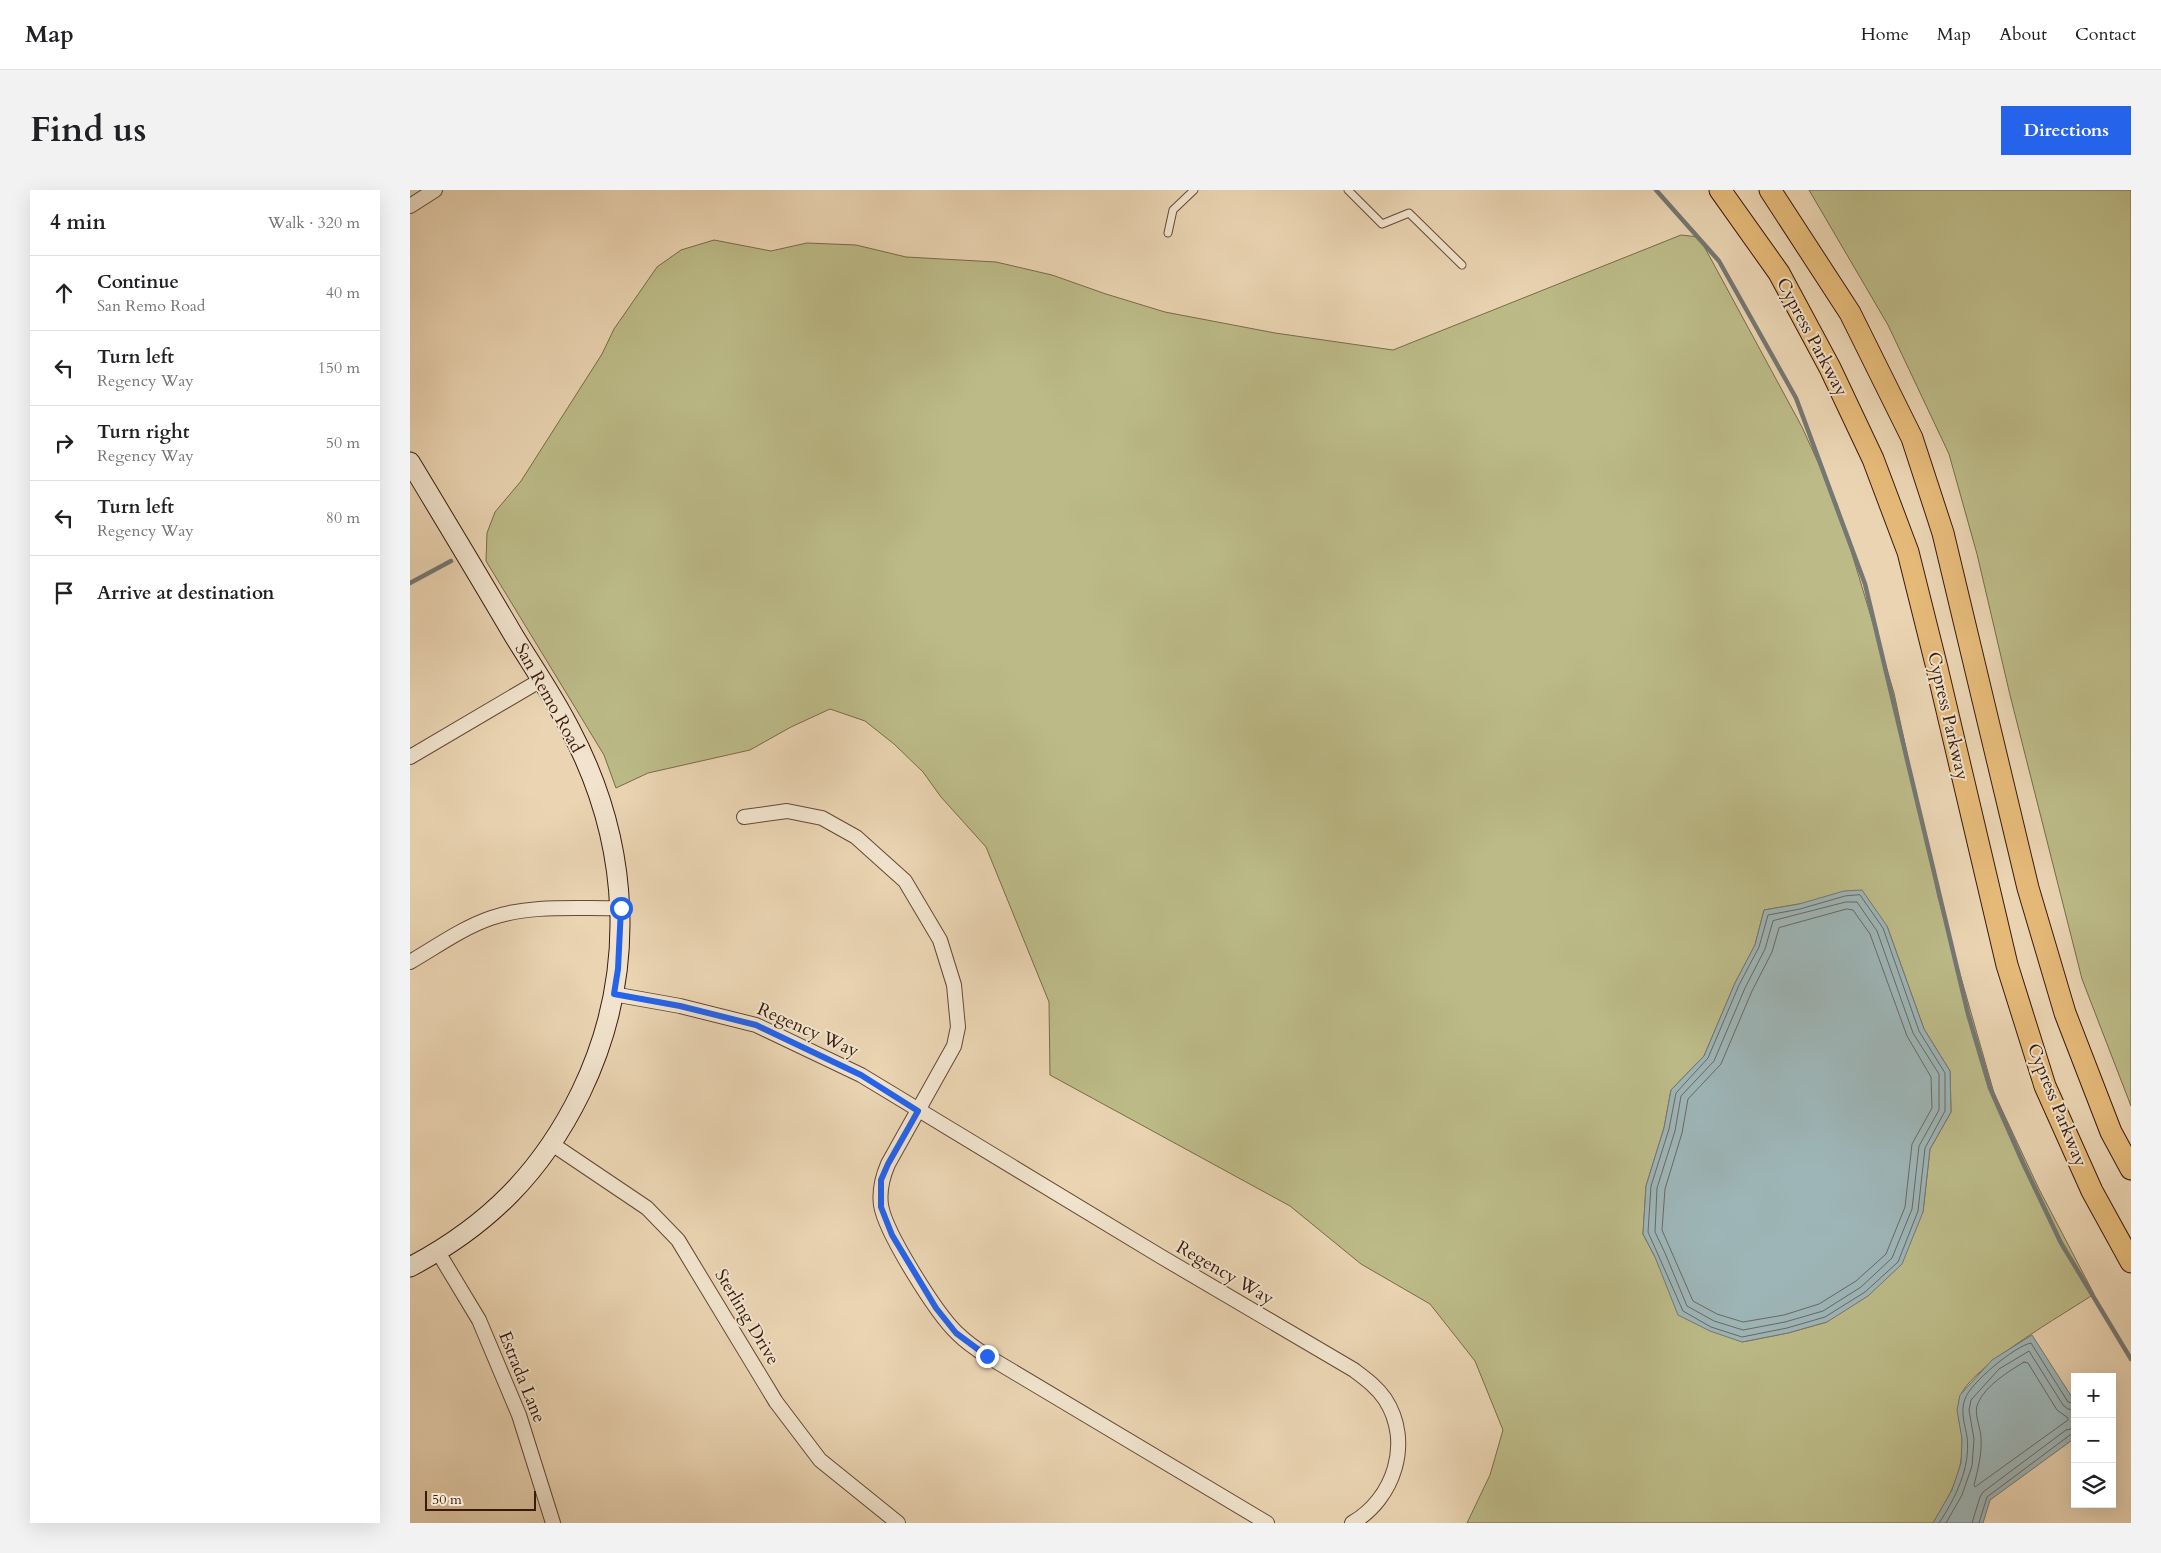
<!DOCTYPE html>
<meta charset="utf-8">
<style>
:root{--surface:#fff;--page:#f2f2f2;--text:#202124;--muted:#757577;--line:#e0e0e0;--accent:#2563eb}
body{margin:0;font-family:Cardo,serif;background:var(--page);color:var(--text)}
.controls{position:absolute;right:15px;bottom:15px;display:grid;overflow:hidden;border-radius:0px;box-shadow:0 5px 20px #0002}
.controls button{width:45px;height:45px;display:grid;place-items:center;padding:0;border:0;border-bottom:1px solid var(--line);background:var(--surface);color:var(--text);font:25px sans-serif}
.scale{position:absolute;left:15px;bottom:12px;width:111px;box-sizing:border-box;padding-left:5px;border:2px solid #391a0d;border-top:0;font-size:14px;line-height:18px;white-space:nowrap;color:#391a0d;-webkit-text-stroke:4px #f1e3cd;paint-order:stroke}
.stop{position:absolute;width:15px;height:15px;margin:-11px;border:4px solid #2563eb;border-radius:50%;background:#fff}
.stop.end{background:#2563eb;border-color:#fff;box-shadow:0 1px 5px #0008}
.list{margin:0;padding:0;list-style:none}
h2{display:flex;justify-content:space-between;align-items:center;height:65px;margin:0;padding:0 20px;font-size:21px}
h2 small{font-size:16px;font-weight:400;color:var(--muted)}
.list li{display:grid;grid-template-columns:32px 1fr auto;gap:15px;align-items:center;box-sizing:border-box;height:75px;padding:0 20px;border-top:1px solid var(--line)}
.list b{display:block;font-size:19px;white-space:nowrap}
.list p{margin:0;font-size:16px;white-space:nowrap;color:var(--muted)}
.list em{font-size:16px;font-style:normal;color:var(--muted)}
.icon{flex:none;width:28px;height:28px;fill:none;stroke:currentColor;stroke-width:2;stroke-linecap:round;stroke-linejoin:round}
.map{position:relative;flex:none;width:1721px;height:1333px;overflow:hidden;border-radius:0px}
header{display:flex;align-items:center;gap:30px;box-sizing:border-box;height:70px;padding:0 25px;background:var(--surface);border-bottom:1px solid var(--line)}
header strong{font-size:24px}
nav{display:flex;gap:28px;margin-inline-start:auto;font-size:18px}
.intro{display:flex;align-items:center;justify-content:space-between;box-sizing:border-box;height:120px;padding:0 30px}
h1{margin:0;font-size:35px}
.button{padding:12px 22px;border-radius:0px;background:var(--accent);color:#fff;font-size:18px;font-weight:700}
main{display:flex;gap:30px;padding:0 30px}
aside{flex:1;background:var(--surface);border-radius:0px;box-shadow:0 5px 20px #0002}
.map>svg:first-child{display:block}
.green{fill:#bcbb88;stroke:#7a6a4a;fill-rule:evenodd}
.water{fill:#9db5b7;stroke:#757773}
.lines{fill:none;stroke-linecap:round;stroke-linejoin:round}
.shore{stroke:#6b6862;stroke-width:1}
.stream{stroke:#757773;stroke-width:4.5}
.lane-casing{stroke:#654836;stroke-width:9}
.street-casing{stroke:#654836;stroke-width:16}
.secondary-casing{stroke:#391a0d;stroke-width:21}
.primary-casing{stroke:#391a0d;stroke-width:23}
.lane{stroke:#f1e3cd;stroke-width:7}
.street{stroke:#f1e3cd;stroke-width:14}
.secondary{stroke:#f1e3cd;stroke-width:19}
.primary{stroke:#e5ba79;stroke-width:21}
.route{stroke:#2563eb;stroke-width:6}
.labels{text-anchor:middle;dominant-baseline:central;stroke-width:4;stroke-linejoin:round;paint-order:stroke}
.street-label{font-size:18px;fill:#391a0d;stroke:#f1e3cd}
</style>
<header>
<strong>Map</strong>
<nav><a>Home</a><a>Map</a><a>About</a><a>Contact</a></nav>
</header>
<div class="intro"><h1>Find us</h1><a class="button">Directions</a></div>
<main>
<aside>
<h2>4 min<small>Walk · 320 m</small></h2>
<ul class="list">
<li><svg class="icon" aria-label="ahead" viewBox="0 0 24 24"><path d="M12 20V5M6 11l6-6 6 6"/></svg><div><b>Continue</b><p>San Remo Road</p></div><em>40 m</em></li>
<li><svg class="icon" aria-label="left" viewBox="0 0 24 24"><path d="M17 20v-9H6M10 6l-5 5 5 5"/></svg><div><b>Turn left</b><p>Regency Way</p></div><em>150 m</em></li>
<li><svg class="icon" aria-label="right" viewBox="0 0 24 24"><path d="M7 20v-9h11M14 6l5 5-5 5"/></svg><div><b>Turn right</b><p>Regency Way</p></div><em>50 m</em></li>
<li><svg class="icon" aria-label="left" viewBox="0 0 24 24"><path d="M17 20v-9H6M10 6l-5 5 5 5"/></svg><div><b>Turn left</b><p>Regency Way</p></div><em>80 m</em></li>
<li><svg class="icon" aria-label="arrive" viewBox="0 0 24 24"><path d="M6 21V4h12l-3 4 3 4H6"/></svg><div><b>Arrive at destination</b></div></li>
</ul>
</aside>
<div class="map">
<svg width="1721" height="1333" viewBox="0 0 1721 1333">
<rect width="100%" height="100%" fill="#ead4b2"/>
<filter id="stains"><feTurbulence type="fractalNoise" baseFrequency=".004" numOctaves="4"/><feColorMatrix values="0 0 0 0 .2 0 0 0 0 .09 0 0 0 0 .02 0 0 0 .5 -.17"/></filter>
<radialGradient id="worn" r=".72"><stop offset=".6" stop-color="#630" stop-opacity="0"/><stop offset="1" stop-color="#630" stop-opacity=".3"/></radialGradient>
<path class="green" d="M1399 0H1721V916L1672 789 1600 505 1567 364 1539 264 1478 135Z
M1271 45 1289 47 1392 237 1427 314 1484 503 1528 707 1584 903 1629 999 1684 1104C1656 1123 1559 1178 1550 1207 1545 1222 1551 1234 1552 1248 1555 1279 1539 1308 1523 1333H1057L1080 1285 1093 1240 1065 1171 1020 1114 951 1074 880 1016 640 885 639 812 576 657 531 607 513 582 484 554 455 531 420 519 381 537 340 560 238 583 206 598 194 565 76 371 77 343 85 322 111 291 192 164 204 139 247 77 271 60 304 50 361 61 397 53 446 55 496 67 586 72 642 85 696 104 755 122 865 143 983 160ZM1389 714 1477 736 1514 839 1540 881 1541 922 1520 959 1513 1022 1417 1132 1378 1143 1332 1152 1245 1067 1233 1044 1236 996 1254 938 1261 900 1294 866 1325 793 1345 755 1354 720Z"/>
<path class="water" d="M1452 700 1477 736 1514 839 1540 881 1541 922 1520 959 1513 1022 1492 1074 1458 1106 1417 1132 1378 1143 1332 1152 1300 1141 1268 1125 1245 1067 1233 1044 1236 996 1254 938 1261 900 1294 866 1325 793 1345 755 1354 720 1389 714 1434 701Z
M1622 1145 1665 1212V1248L1580 1310 1573 1333H1523L1542 1300 1551 1273 1552 1249 1547 1220 1550 1205 1582 1170Z"/>
<g class="lines">
<path class="shore" d="M1450 705 1473 738 1509 841 1535 883V921L1515 958 1508 1021 1488 1072 1455 1102 1415 1127 1377 1138 1332 1147 1301 1137 1273 1121 1238 1042 1241 996 1259 939 1266 903 1298 868 1329 795 1349 757 1358 725 1390 719 1435 706Z
M1436 712H1447L1467 741 1503 843 1529 884V920L1509 956 1502 1019 1482 1068 1451 1097 1413 1121 1375 1132 1333 1140 1304 1131 1277 1116 1255 1063 1245 1042 1247 998 1265 941 1271 906 1304 871 1335 798 1355 759 1363 731Z
M1437 719 1443 720 1460 744 1497 846 1521 887 1522 918 1502 954 1495 1017 1476 1064 1446 1091 1409 1114 1374 1125 1333 1132 1307 1124 1283 1111 1252 1040 1255 999 1272 943 1278 909 1311 874 1342 801 1362 762 1369 738Z
M1614 1172 1618 1173 1647 1220 1658 1228V1230L1565 1297 1564 1295C1568 1279 1572 1264 1571 1248 1571 1238 1563 1223 1568 1213 1576 1195 1598 1182 1614 1172Z
M1529 1333C1545 1309 1561 1277 1557 1247 1555 1234 1550 1222 1555 1209 1560 1193 1605 1156 1621 1153L1658 1212 1665 1214
M1536 1333 1552 1305 1562 1276 1564 1249 1559 1220 1561 1210 1589 1179 1619 1161 1653 1215 1658 1219 1665 1220
M1562 1333 1570 1307 1573 1302 1656 1240 1665 1238
M1569 1333 1577 1307 1660 1245 1665 1244"/>
<path class="stream" d="M1246 0 1309 71 1386 208 1455 394 1558 824 1580 898 1613 973 1651 1053 1721 1169
M0 393 41 371"/>
<defs>
<path id="lane" d="M938 0 972 34 999 23 1052 75
M758 43 763 20 784 0"/>
<path id="street" d="M0 16 25 0
M0 567 131 490
M334 627 377 621 412 628 446 647 495 691 530 750 544 795 548 837 544 856 478 974C472 988 469 1000 471 1015 475 1042 526 1123 547 1143 556 1152 566 1159 577 1166L857 1333
M0 772C26 757 52 738 81 728 121 714 169 719 211 718
M203 804 270 816 346 835 451 885 750 1066 944 1180C956 1189 967 1197 975 1209 1003 1252 984 1309 942 1333
M142 954 237 1018 268 1050 366 1212 410 1270 488 1333
M28 1062 69 1130 109 1225 143 1333"/>
<path id="secondary" d="M0 272C35 330 70 388 104 446 123 477 144 507 160 539 221 654 228 784 171 902 132 982 78 1036 0 1077"/>
<path id="primary" d="M1310 0 1369 83 1420 178 1463 269 1498 362 1527 478 1597 775 1635 896 1682 1001 1721 1072
M1360 0 1440 123 1502 248 1533 343 1618 698 1655 823 1701 942 1721 979"/>
</defs>
<use href="#lane" class="lane-casing"/>
<use href="#street" class="street-casing"/>
<use href="#secondary" class="secondary-casing"/>
<use href="#primary" class="primary-casing"/>
<use href="#lane" class="lane"/>
<use href="#street" class="street"/>
<use href="#secondary" class="secondary"/>
<use href="#primary" class="primary"/>
</g>
<g class="lines">
<path class="route" d="M211 718 208 779 204 804 270 816 346 835 451 885 508 921 478 974 471 990V1017L482 1045 526 1118 546 1143 577 1166"/>
</g>
<g class="labels">
<g class="street-label">
<text transform="translate(1402 147) rotate(62)">Cypress Parkway</text>
<text transform="translate(139 508) rotate(61)">San Remo Road</text>
<text transform="translate(1538 526) rotate(77)">Cypress Parkway</text>
<text transform="translate(398 840) rotate(24)">Regency Way</text>
<text transform="translate(1647 915) rotate(68)">Cypress Parkway</text>
<text transform="translate(815 1083) rotate(30)">Regency Way</text>
<text transform="translate(337 1127) rotate(59)">Sterling Drive</text>
<text transform="translate(112 1187) rotate(68)">Estrada Lane</text>
</g>
</g>
<rect width="100%" height="100%" filter="url(#stains)"/>
<rect width="100%" height="100%" fill="url(#worn)"/>
</svg>
<div class="controls">
<button>+</button>
<button>−</button>
<button><svg class="icon" aria-label="layers" viewBox="0 0 24 24"><path d="M12 4l9 5-9 5-9-5zM3 14l9 5 9-5"/></svg></button>
</div>
<div class="scale">50 m</div>
<div class="stop" style="left:211px;top:718px"></div>
<div class="stop end" style="left:577px;top:1166px"></div>
</div>
</main>
